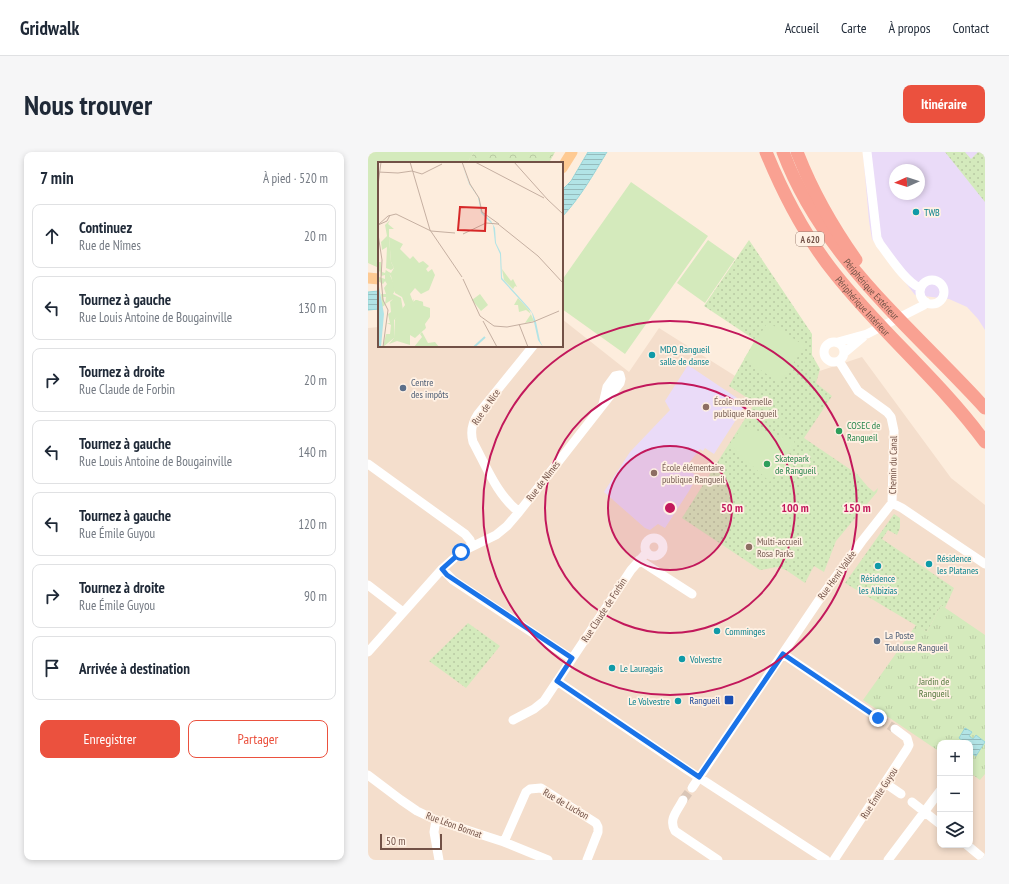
<!DOCTYPE html>
<html lang="fr">
<meta charset="utf-8">
<style>
:root{--surface:#fff;--page:#f6f6f7;--text:#1f2937;--muted:#747a83;--line:#e0e1e3;--accent:#eb513e}
body{margin:0;font-family:"PT Sans Narrow",sans-serif;background:var(--page);color:var(--text)}
.controls{position:absolute;right:12px;bottom:12px;display:grid;overflow:hidden;border-radius:8px;box-shadow:0 2px 6px #0003}
.controls button{width:36px;height:36px;display:grid;place-items:center;padding:0;border:0;border-bottom:1px solid var(--line);background:var(--surface);color:var(--text);font:20px sans-serif}
.compass{position:absolute;left:521px;top:12px;width:36px;height:36px;border-radius:50%;background:var(--surface);box-shadow:0 2px 6px #0003;rotate:267deg}
.scale{position:absolute;left:12px;bottom:10px;width:62px;box-sizing:border-box;padding-left:4px;border:2px solid #725146;border-top:0;font-size:11px;line-height:14px;white-space:nowrap;color:#725146;-webkit-text-stroke:3px #fff1e4;paint-order:stroke}
.stop{position:absolute;width:12px;height:12px;margin:-9px;border:3px solid #1a73e8;border-radius:50%;background:#fff}
.stop.end{background:#1a73e8;border-color:#fff;box-shadow:0 1px 4px #0008}
.list{margin:0;padding:0;list-style:none}
h2{display:flex;justify-content:space-between;align-items:center;height:52px;margin:0;padding:0 16px;font-size:17px}
h2 small{font-size:13px;font-weight:400;color:var(--muted)}
.list li{display:grid;grid-template-columns:26px 1fr auto;gap:12px;align-items:center;box-sizing:border-box;height:64px;margin:0 8px 8px;padding:0 8px;border:1px solid var(--line);border-radius:8px}
.list b{display:block;font-size:15px;white-space:nowrap}
.list p{margin:0;font-size:13px;white-space:nowrap;color:var(--muted)}
.list em{font-size:13px;font-style:normal;color:var(--muted)}
.actions{display:flex;gap:8px;padding:12px 16px}
.actions a{flex:1;padding:9px 0;border:1px solid var(--accent);border-radius:8px;text-align:center;font-size:14px;color:var(--accent)}
.actions .main{background:var(--accent);color:#fff}
.icon{flex:none;width:22px;height:22px;fill:none;stroke:currentColor;stroke-width:2;stroke-linecap:round;stroke-linejoin:round}
.map{position:relative;flex:none;width:617px;height:708px;overflow:hidden;border-radius:8px}
header{display:flex;align-items:center;gap:24px;box-sizing:border-box;height:56px;padding:0 20px;background:var(--surface);border-bottom:1px solid var(--line)}
header strong{font-size:19px}
nav{display:flex;gap:22px;margin-inline-start:auto;font-size:14px}
.intro{display:flex;align-items:center;justify-content:space-between;box-sizing:border-box;height:96px;padding:0 24px}
h1{margin:0;font-size:28px}
.button{padding:10px 18px;border-radius:8px;background:var(--accent);color:#fff;font-size:14px;font-weight:700}
main{display:flex;gap:24px;padding:0 24px}
aside{flex:1;background:var(--surface);border-radius:8px;box-shadow:0 2px 6px #0003}
.map>svg:first-child{display:block}
.residential{fill:#f4decc;fill-rule:evenodd}
.education{fill:#eadbf8;fill-rule:evenodd}
.grass{fill:url(#grass-dots)}
.forest{fill:url(#forest-crowns)}
.park{fill:url(#park-tufts)}
.garden{fill:#d4eabc}
.water{fill:url(#water-rules);stroke:#98d5d8}
.lines{fill:none;stroke-linecap:round;stroke-linejoin:round}
.minor-tunnel{stroke:#dac6b7;stroke-width:9;stroke-dasharray:9 4.5;stroke-linecap:butt}
.minor{stroke:#fff;stroke-width:9}
.major{stroke:#feca93;stroke-width:11}
.highway{stroke:#f9a192;stroke-width:13}
.route{stroke:#1a73e8;stroke-width:5}
.ring{fill:none;stroke:#c2185b;stroke-width:2}
.culture-dot{fill:#0f9aa8;stroke:#fff1e4;stroke-width:1.5}
.service-dot{fill:#5c6f8a;stroke:#fff1e4;stroke-width:1.5}
.education-dot{fill:#8d6e63;stroke:#fff1e4;stroke-width:1.5}
.leisure-dot{fill:#2e9e5b;stroke:#fff1e4;stroke-width:1.5}
.transit-dot{fill:#1a4fb4;stroke:#fff1e4;stroke-width:1.5}
.labels{text-anchor:middle;dominant-baseline:central;stroke-width:3.5;stroke-linejoin:round;paint-order:stroke}
.shield{fill:#fff1e4;stroke:#9c8175;stroke-width:1}
.shield-label{font-size:9px;font-weight:bold;fill:#725146}
.culture-label{font-size:10px;fill:#0d838f;stroke:#fff1e4;text-anchor:start}
.street-label{font-size:10px;fill:#725146;stroke:#fff1e4}
.service-label{font-size:10px;fill:#4e5e75;stroke:#fff1e4;text-anchor:start}
.education-label{font-size:10px;fill:#785e54;stroke:#fff1e4;text-anchor:start}
.leisure-label{font-size:10px;fill:#27864d;stroke:#fff1e4;text-anchor:start}
.park-label{font-size:10px;fill:#55783e;stroke:#fff1e4}
.transit-label{font-size:10px;fill:#164399;stroke:#fff1e4;text-anchor:end}
.inset-river{fill:none;stroke:#b2e4e6;stroke-width:2}
.inset-road{fill:none;stroke:#c5afa1;stroke-width:1}
.view{fill:#d62828;fill-opacity:0.15;stroke:#d62828;stroke-width:2}
.inset-edge{fill:none;stroke:#725146;stroke-width:2}
.centre{fill:#c2185b;stroke:#fff1e4;stroke-width:2}
.ring-label{font-size:12px;text-anchor:middle;font-weight:bold;fill:#c2185b;stroke:#fff1e4;stroke-width:3.5;stroke-linejoin:round;paint-order:stroke}
</style>
<header>
<strong>Gridwalk</strong>
<nav><a>Accueil</a><a>Carte</a><a>À propos</a><a>Contact</a></nav>
</header>
<div class="intro"><h1>Nous trouver</h1><a class="button">Itinéraire</a></div>
<main>
<aside>
<h2>7 min<small>À pied · 520 m</small></h2>
<ul class="list">
<li><svg class="icon" aria-label="ahead" viewBox="0 0 24 24"><path d="M12 20V5M6 11l6-6 6 6"/></svg><div><b>Continuez</b><p>Rue de Nîmes</p></div><em>20 m</em></li>
<li><svg class="icon" aria-label="left" viewBox="0 0 24 24"><path d="M17 20v-9H6M10 6l-5 5 5 5"/></svg><div><b>Tournez à gauche</b><p>Rue Louis Antoine de Bougainville</p></div><em>130 m</em></li>
<li><svg class="icon" aria-label="right" viewBox="0 0 24 24"><path d="M7 20v-9h11M14 6l5 5-5 5"/></svg><div><b>Tournez à droite</b><p>Rue Claude de Forbin</p></div><em>20 m</em></li>
<li><svg class="icon" aria-label="left" viewBox="0 0 24 24"><path d="M17 20v-9H6M10 6l-5 5 5 5"/></svg><div><b>Tournez à gauche</b><p>Rue Louis Antoine de Bougainville</p></div><em>140 m</em></li>
<li><svg class="icon" aria-label="left" viewBox="0 0 24 24"><path d="M17 20v-9H6M10 6l-5 5 5 5"/></svg><div><b>Tournez à gauche</b><p>Rue Émile Guyou</p></div><em>120 m</em></li>
<li><svg class="icon" aria-label="right" viewBox="0 0 24 24"><path d="M7 20v-9h11M14 6l5 5-5 5"/></svg><div><b>Tournez à droite</b><p>Rue Émile Guyou</p></div><em>90 m</em></li>
<li><svg class="icon" aria-label="arrive" viewBox="0 0 24 24"><path d="M6 21V4h12l-3 4 3 4H6"/></svg><div><b>Arrivée à destination</b></div></li>
</ul>
<div class="actions"><a class="main">Enregistrer</a><a>Partager</a></div>
</aside>
<div class="map">
<svg width="617" height="708" viewBox="0 0 617 708">
<defs>
<pattern id="grass-dots" width="8" height="8" patternUnits="userSpaceOnUse"><rect width="8" height="8" fill="#d4eabc"/><path d="M2 2h.1M6 6h.1" fill="none" stroke="#b9caa3" stroke-width="1.8" stroke-linecap="round"/></pattern>
<pattern id="forest-crowns" width="20" height="18" patternUnits="userSpaceOnUse"><rect width="20" height="18" fill="#d4eabc"/><path d="M2 6a3 3 0 1 1 6 0M12 15a3 3 0 1 1 6 0" fill="none" stroke="#b9caa3"/></pattern>
<pattern id="park-tufts" width="24" height="20" patternUnits="userSpaceOnUse"><rect width="24" height="20" fill="#d4eabc"/><path d="M3 7l-1-3M5 7V3M7 7l1-3M15 17l-1-3M17 17v-4M19 17l1-3" fill="none" stroke="#b9caa3"/></pattern>
<pattern id="water-rules" width="6" height="5" patternUnits="userSpaceOnUse"><rect width="6" height="5" fill="#b2e4e6"/><path d="M0 2.5h6" fill="none" stroke="#95bbbc"/></pattern>
</defs>
<rect width="100%" height="100%" fill="#fdeddd"/>
<path class="residential" d="M194 167 261 220 291 176 391 239 494 205 583 326 617 353V708H0V176L11 175V194H194ZM572 591H602V693H572Z"/>
<path class="education" d="M495 0H617V178L610 167 599 155 581 147 547 143 504 87 501 69ZM527 18H551V42H527Z
M320 213 378 252 346 302 337 296 335 299 332 297 317 316 329 324 321 339 297 376 290 372 282 378 277 376 236 340 262 300 302 258 297 249Z"/>
<path class="grass" d="M577 0H597L603 7 610 0H617V50Z
M381 88 444 182V203L452 217 448 231 464 244 436 286 489 322 500 335 506 340 510 336 509 340 468 389 456 420 446 414 437 431 418 418 409 415 392 418 314 366 387 251 361 234 387 188 336 154Z
M526 362 532 366V376L529 383 520 378 514 387 586 436 577 456 573 453 559 480 477 431Z
M100 471 132 494 98 536 61 509Z"/>
<path class="forest" d="M106 0H187L181 11H99Z"/>
<path class="park" d="M573 453 617 483V622L612 628 602 621V591H572V600L495 548 548 473 559 480Z"/>
<path class="garden" d="M0 0H106L99 11H11V116L0 111Z
M263 30 340 84 257 202 194 157V128Z
M340 88 367 107 337 151 309 131Z
M400 170 437 194 412 231 376 207Z
M374 275 426 288 427 293 402 330 362 293Z"/>
<path class="water" d="M220 0H239C225 23 212 46 194 65V38L203 29Z
M11 139V157L0 158V140Z
M597 576 604 580 601 584 605 587 608 583 617 590 608 604 603 601 602 602V591H594L595 589 591 586Z"/>
<g class="lines">
<path class="minor-tunnel" d="M510 566 527 577
M315 648 324 636"/>
<path class="minor" d="M499 0 509 86 512 92C522 105 537 129 552 136
M552 140a12 12 0 1 1 24 0a12 12 0 1 1-24 0Z
M456 200a10 10 0 1 1 20 0a10 10 0 1 1-20 0Z
M470 190 499 182 556 153 558 150
M476 201 495 185
M471 209 490 239 519 260 523 265 526 279 524 351
M0 312 97 382 102 388 104 394
M524 351 534 356 617 412
M151 360C129 343 118 314 105 290 102 279 104 271 110 262L165 194
M277 395a9 9 0 1 1 18 0a9 9 0 1 1-18 0Z
M271 408 324 442
M74 417 85 428 204 507
M0 433 35 460
M0 500 74 417 93 400 128 383 139 374 151 360 252 231 253 227 252 223 247 224 239 235 235 252
M415 502 510 566
M189 529 321 619 458 708
M145 568 166 557 176 549 263 418 279 400
M0 623 33 648 49 659 68 668 136 690 180 708
M517 631 533 642
M324 636 451 448 494 389 524 351
M315 648C310 658 300 667 307 679L350 708
M544 650 572 672
M68 668 66 680 71 708
M136 690 158 640 162 637 173 636 228 671 230 675V680L219 708
M599 693 617 708
M466 708 539 597 541 593 539 586 527 577
M520 708 572 639"/>
<path class="major" d="M194 16 204 0
M0 126 11 127"/>
<g class="highway">
<path id="s1" d="M398 0C416 44 438 86 468 123 515 182 573 230 617 290"/>
<path id="s2" d="M415 0C455 106 543 175 617 256"/>
<path d="M429 0C444 39 464 74 488 108"/>
</g>
</g>
<g class="lines">
<path class="route" d="M93 400 74 417 79 423 204 506 189 529 331 625 415 502 510 566"/>
</g>
<circle cx="302" cy="356" r="62" fill="#c2185b" fill-opacity=".12"/>
<g class="ring">
<circle cx="302" cy="356" r="62"/>
<circle cx="302" cy="356" r="125"/>
<circle cx="302" cy="356" r="187"/>
</g>
<g class="culture-dot">
<circle cx="548" cy="60" r="4"/>
<circle cx="284" cy="203" r="4"/>
<circle cx="561" cy="412" r="4"/>
<circle cx="510" cy="414" r="4"/>
<circle cx="349" cy="479" r="4"/>
<circle cx="314" cy="507" r="4"/>
<circle cx="244" cy="516" r="4"/>
<circle cx="310" cy="549" r="4"/>
</g>
<g class="service-dot">
<circle cx="35" cy="236" r="4"/>
<circle cx="509" cy="489" r="4"/>
</g>
<g class="education-dot">
<circle cx="338" cy="255" r="4"/>
<circle cx="286" cy="321" r="4"/>
<circle cx="381" cy="395" r="4"/>
</g>
<g class="leisure-dot">
<circle cx="471" cy="279" r="4"/>
<circle cx="399" cy="312" r="4"/>
</g>
<rect class="transit-dot" x="356" y="543" width="10" height="10" rx="2"/>
<g class="labels">
<rect class="shield" x="428" y="80" width="28" height="14" rx="3"/>
<g class="shield-label">
<text x="442" y="87">A 620</text>
</g>
<g class="culture-label">
<text x="556" y="60">TWB</text>
<text x="292" y="197">MDQ Rangueil<tspan x="292" dy="12">salle de danse</tspan></text>
<text x="569" y="406">Résidence<tspan x="569" dy="12">les Platanes</tspan></text>
<text x="510" y="426" text-anchor="middle">Résidence<tspan x="510" dy="12">les Albizias</tspan></text>
<text x="357" y="479">Comminges</text>
<text x="322" y="507">Volvestre</text>
<text x="252" y="516">Le Lauragais</text>
<text x="302" y="549" text-anchor="end">Le Volvestre</text>
</g>
<g class="street-label">
<text stroke="none"><textPath href="#s2" startOffset="164">Périphérique Extérieur</textPath></text>
<text stroke="none"><textPath href="#s1" startOffset="183">Périphérique Intérieur</textPath></text>
<text transform="translate(118 255) rotate(-55)">Rue de Nice</text>
<text transform="translate(525 313) rotate(-89)">Chemin du Canal</text>
<text transform="translate(175 329) rotate(-52)">Rue de Nîmes</text>
<text transform="translate(469 423) rotate(-54)">Rue Henri Vallée</text>
<text transform="translate(236 458) rotate(-57)">Rue Claude de Forbin</text>
<text transform="translate(511 641) rotate(-57)">Rue Émile Guyou</text>
<text transform="translate(198 652) rotate(30)">Rue de Luchon</text>
<text transform="translate(86 673) rotate(20)">Rue Léon Bonnat</text>
</g>
<g class="service-label">
<text x="43" y="230">Centre<tspan x="43" dy="12">des impôts</tspan></text>
<text x="517" y="483">La Poste<tspan x="517" dy="12">Toulouse Rangueil</tspan></text>
</g>
<g class="education-label">
<text x="346" y="249">École maternelle<tspan x="346" dy="12">publique Rangueil</tspan></text>
<text x="294" y="315">École élémentaire<tspan x="294" dy="12">publique Rangueil</tspan></text>
<text x="389" y="389">Multi-accueil<tspan x="389" dy="12">Rosa Parks</tspan></text>
</g>
<g class="leisure-label">
<text x="479" y="273">COSEC de<tspan x="479" dy="12">Rangueil</tspan></text>
<text x="407" y="306">Skatepark<tspan x="407" dy="12">de Rangueil</tspan></text>
</g>
<g class="park-label">
<text x="566" y="529">Jardin de<tspan x="566" dy="12">Rangueil</tspan></text>
</g>
<g class="transit-label">
<text x="352" y="548">Rangueil</text>
</g>
</g>
<g transform="translate(10 10)">
<rect width="185" height="185" fill="#fdeddd"/>
<path d="M124 107 133 119 135 117 139 125 137 124 135 127 126 118ZM102 132 110 143 103 149 94 138Z" fill="#d4eabc"/>
<path d="M12 58 10 62 16 67H11V75L13 100 16 106 13 108 8 106 9 85 4 88 3 80 9 74 7 63ZM1 100H3L4 110 7 111 8 108 11 111 18 127 15 132 23 136 25 148 36 137 35 140 38 138 45 140 47 167 44 169 23 151 16 158V176L5 185 8 172H12L13 163 9 161H12L10 152 13 150 12 140 15 137 7 142 8 135H5L7 143 4 145 3 132H8L6 126 9 122 7 119 5 122 0 119 1 115 7 117V113L3 114 2 109 0 111ZM140 136 151 148 156 159 147 161 153 152 148 148 141 150 140 143H136Z" fill="#d4eabc"/>
<path d="M11 75 25 82 22 87 32 97 35 94 41 101 45 99 51 104 48 107 50 110 54 107 57 113 51 128 43 132 37 126 32 132 35 140 38 138 45 140 43 143 52 146V155L47 162 48 166 37 176 32 173V183L19 179 11 182 16 176 17 157 27 143 24 135 17 131 13 114 7 108 13 111 16 106 13 100ZM44 170 50 181 57 180 61 185H36L44 175 42 172Z" fill="#d4eabc"/>
<path d="M83 0 91 21 101 36 104 50 113 59 117 66 118 81 123 91 124 116 151 146 155 152 158 160 162 179 165 185 160 178 154 151 123 117 122 92 117 81 115 63 103 51 100 35 91 22ZM0 119 6 152 3 185H0Z" fill="#b2e4e6"/>
<path class="inset-river" d="M96 185 107 175"/>
<path class="inset-road" d="M32 0 52 68 84 115M84 0 92 22 101 36 104 50 121 62M97 0 166 36M136 0 170 38M0 10 20 11 34 9 44 12 64 2M0 23 3 0M169 37 185 52M0 63 10 54 18 52 53 69 77 71M0 63 9 59 12 53M0 72 4 98 3 116 5 138 10 148 5 185M85 72 108 61 120 62 160 94 185 121M85 117 102 154M102 154 116 164 129 165 155 160 181 149M105 159 119 185M141 162 150 185"/>
<path class="view" d="M82 45 108 46 107 69 80 68Z"/>
<rect width="185" height="185" class="inset-edge"/>
</g>
<circle cx="302" cy="356" r="6" class="centre"/>
<g class="ring-label">
<text x="364" y="360">50 m</text>
<text x="427" y="360">100 m</text>
<text x="489" y="360">150 m</text>
</g>
</svg>
<div class="controls">
<button>+</button>
<button>−</button>
<button><svg class="icon" aria-label="layers" viewBox="0 0 24 24"><path d="M12 4l9 5-9 5-9-5zM3 14l9 5 9-5"/></svg></button>
</div>
<svg class="compass" viewBox="-18 -18 36 36"><path d="M0-13l5 13h-10z" fill="#e53935"/><path d="M0 13l5-13h-10z" fill="#747a83"/></svg>
<div class="scale">50 m</div>
<div class="stop" style="left:93px;top:400px"></div>
<div class="stop end" style="left:510px;top:566px"></div>
</div>
</main>
